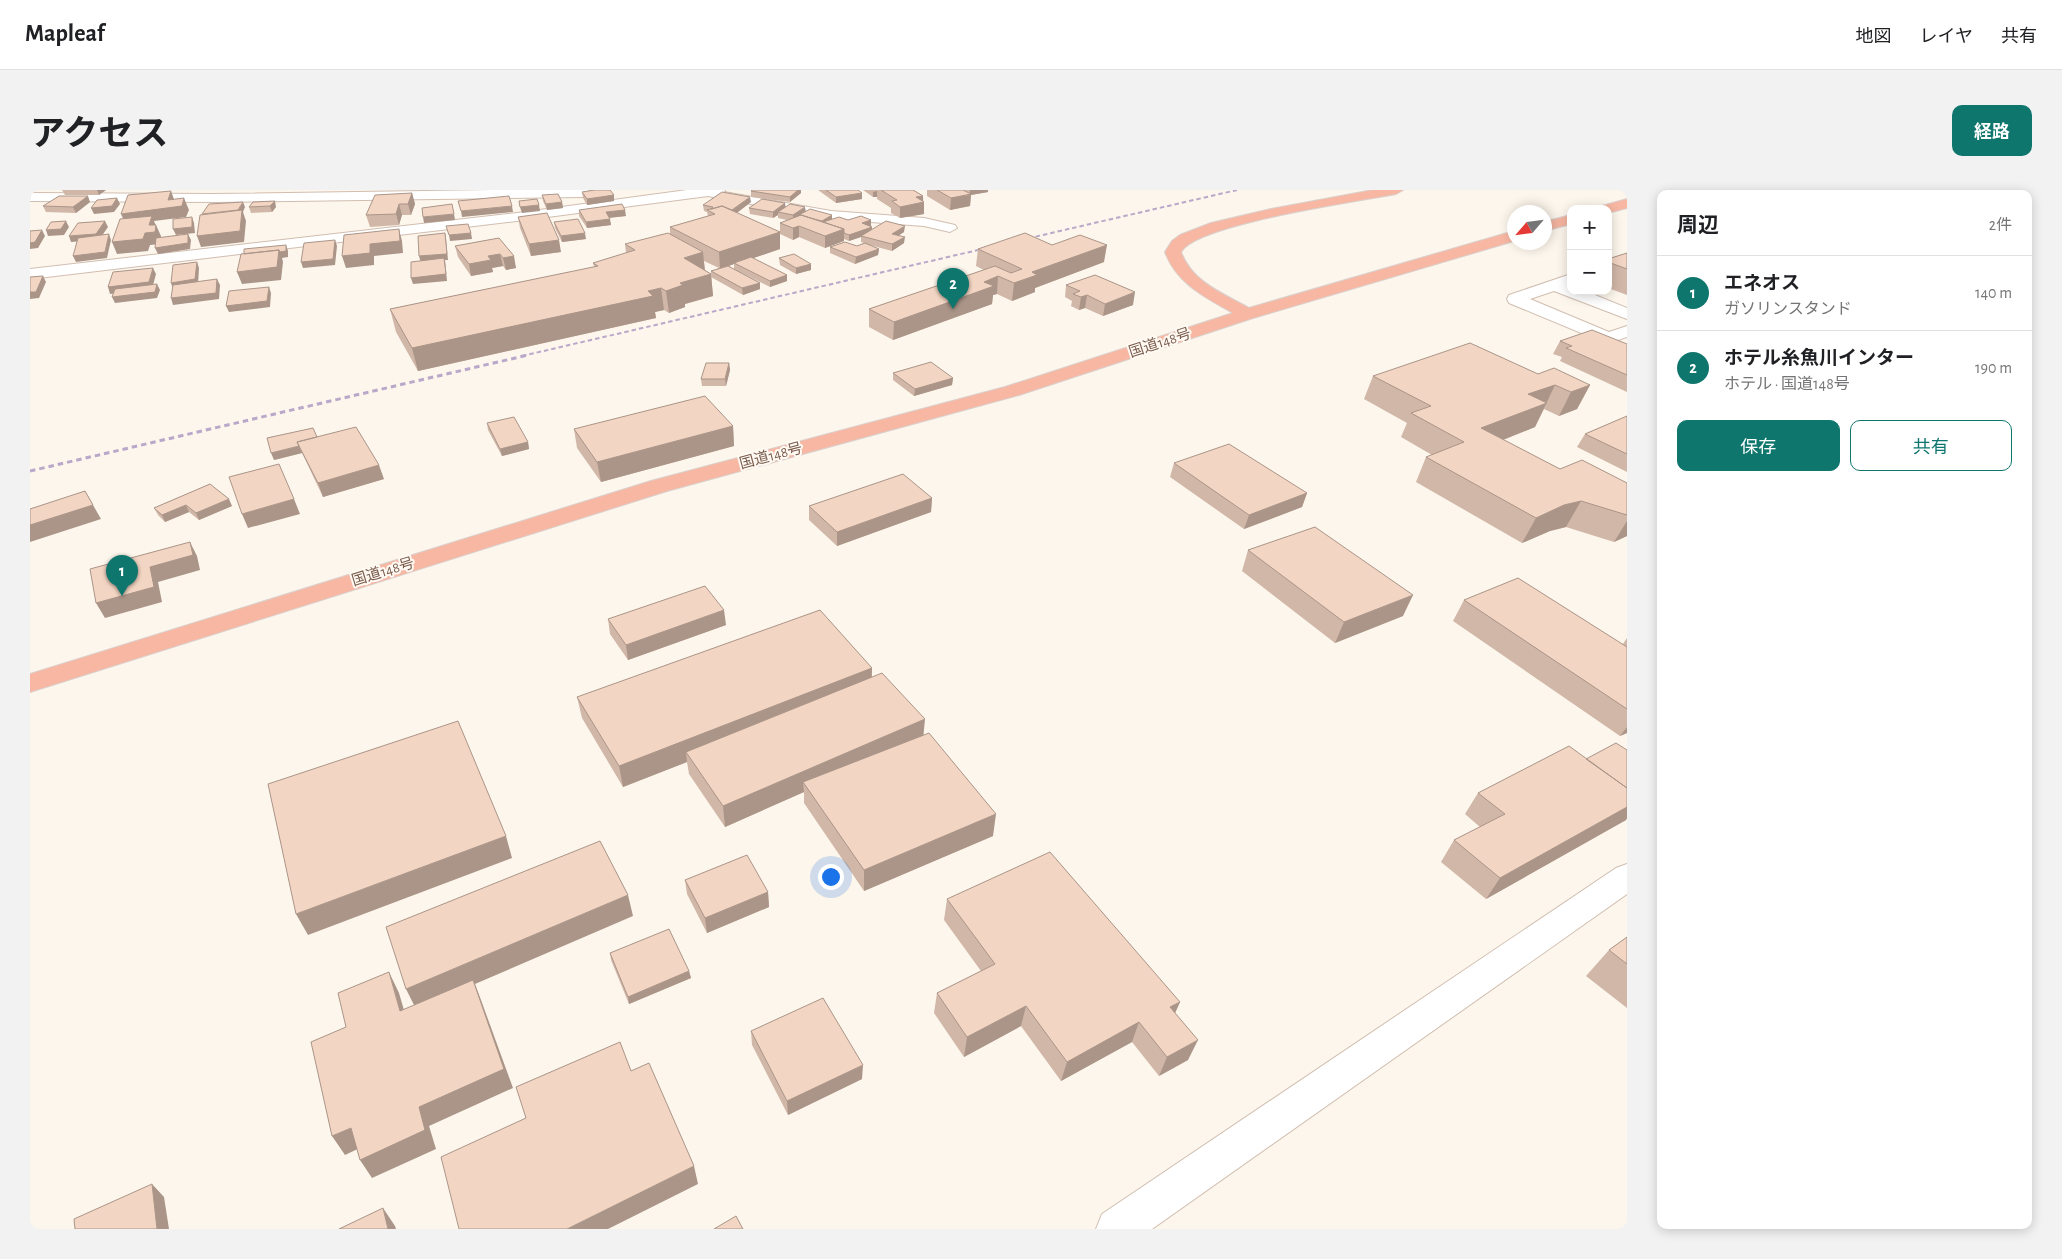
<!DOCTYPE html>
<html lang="ja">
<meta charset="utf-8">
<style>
:root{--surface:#fff;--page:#f2f2f2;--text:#202124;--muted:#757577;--line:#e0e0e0;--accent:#0f766e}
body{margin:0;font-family:"Alegreya Sans","Noto Sans JP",sans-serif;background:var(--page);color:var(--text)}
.controls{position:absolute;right:15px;top:15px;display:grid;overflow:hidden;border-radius:10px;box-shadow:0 2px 12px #0003}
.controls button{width:45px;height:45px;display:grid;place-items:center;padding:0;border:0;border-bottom:1px solid var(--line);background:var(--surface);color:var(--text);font:25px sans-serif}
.compass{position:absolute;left:1477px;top:15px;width:45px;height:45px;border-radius:50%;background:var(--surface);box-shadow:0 2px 12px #0003;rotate:242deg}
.you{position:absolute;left:800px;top:686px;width:18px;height:18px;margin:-12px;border:4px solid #fff;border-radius:50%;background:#1a73e8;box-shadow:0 0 0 8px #1a73e833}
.badge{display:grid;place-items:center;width:32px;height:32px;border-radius:50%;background:var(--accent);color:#fff;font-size:16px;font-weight:700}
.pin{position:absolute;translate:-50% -41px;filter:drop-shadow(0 1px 2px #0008)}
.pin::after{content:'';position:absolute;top:26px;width:18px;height:15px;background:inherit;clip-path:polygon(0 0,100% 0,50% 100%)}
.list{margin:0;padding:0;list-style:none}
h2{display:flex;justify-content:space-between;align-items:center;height:65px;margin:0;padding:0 20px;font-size:21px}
h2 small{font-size:16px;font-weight:400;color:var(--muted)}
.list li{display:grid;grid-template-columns:32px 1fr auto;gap:15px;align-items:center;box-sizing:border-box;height:75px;padding:0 20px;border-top:1px solid var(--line)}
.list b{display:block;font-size:19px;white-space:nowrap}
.list p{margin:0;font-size:16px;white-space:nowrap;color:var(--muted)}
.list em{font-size:16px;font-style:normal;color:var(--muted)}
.actions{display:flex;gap:10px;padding:15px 20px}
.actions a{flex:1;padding:11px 0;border:1px solid var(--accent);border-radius:10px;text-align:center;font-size:18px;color:var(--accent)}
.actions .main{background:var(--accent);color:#fff}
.map{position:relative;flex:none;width:1597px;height:1039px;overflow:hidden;border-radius:10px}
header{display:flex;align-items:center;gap:30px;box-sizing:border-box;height:70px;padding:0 25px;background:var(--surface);border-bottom:1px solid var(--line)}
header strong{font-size:24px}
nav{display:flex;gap:28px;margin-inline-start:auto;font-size:18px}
.intro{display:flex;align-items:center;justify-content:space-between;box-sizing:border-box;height:120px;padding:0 30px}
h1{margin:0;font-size:35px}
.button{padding:12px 22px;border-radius:10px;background:var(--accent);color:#fff;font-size:18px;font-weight:700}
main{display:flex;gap:30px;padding:0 30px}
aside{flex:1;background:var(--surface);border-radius:10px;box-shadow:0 2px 12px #0003}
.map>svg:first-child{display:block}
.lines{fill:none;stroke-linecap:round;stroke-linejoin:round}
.minor-casing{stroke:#d1beb0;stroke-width:2}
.highway-casing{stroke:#dad1cd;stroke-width:2}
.minor{fill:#fff;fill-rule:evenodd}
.highway{fill:#f7b7a3;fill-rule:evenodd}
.rail-far1{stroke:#b9a8c9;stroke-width:2;stroke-dasharray:4.5 3;stroke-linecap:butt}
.rail{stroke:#b9a8c9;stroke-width:3;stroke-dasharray:5.5 4;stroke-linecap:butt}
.wall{fill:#d1b7a8;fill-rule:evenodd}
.shaded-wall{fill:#aa9588}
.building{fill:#f3d5c3;stroke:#aa9588}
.labels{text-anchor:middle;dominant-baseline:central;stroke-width:4;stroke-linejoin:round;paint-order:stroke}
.far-street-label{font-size:15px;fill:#7a5c4d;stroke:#fffaf3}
</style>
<header>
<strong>Mapleaf</strong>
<nav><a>地図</a><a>レイヤ</a><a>共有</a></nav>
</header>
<div class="intro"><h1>アクセス</h1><a class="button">経路</a></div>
<main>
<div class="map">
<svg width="1597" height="1039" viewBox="0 0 1597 1039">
<rect width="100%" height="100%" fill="#fdf6ec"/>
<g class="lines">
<defs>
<path id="minor" d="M463 0H558L560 3 553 7 183 12 0 11V3H2L183 4Z
M657 0H695L694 2 801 21 894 28 925 35 927 38 920 42 894 36 801 29 678 6 487 31 0 89V79L487 23Z
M1541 84V101H1555L1597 118V129L1524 101 1500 109 1579 142 1597 136V147L1579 153 1573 152 1479 113 1477 109 1479 105Z
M1597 674V704L1122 1039H1066L1072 1024 1586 678Z"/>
<path id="highway" d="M1343 0H1373L1366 4C1330 11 1165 34 1151 62 1162 92 1192 103 1219 118L1484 41V51L1223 128 989 205 637 301 0 502V484L621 291 975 197 1203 123C1175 107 1147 94 1135 62L1142 51 1150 45 1181 33 1241 19Z
M1597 9V18L1578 23V19H1570L1572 16Z
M1541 25V34L1514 41V32Z"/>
</defs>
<use href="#minor" class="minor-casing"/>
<use href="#highway" class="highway-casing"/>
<use href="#minor" class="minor"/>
<use href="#highway" class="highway"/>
<path class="rail-far1" d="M991 50 1207 0
M492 166 961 57"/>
<path class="rail" d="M0 281 498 165"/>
</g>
<path class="wall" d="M32 0H76L69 5H35Z
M722 0H771V3L760 12 721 7V1Z
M788 0H828L832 9 806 13Z
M833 0H883L893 6 894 24 870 28 861 23V18L847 9V7H843Z
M897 0H958V2L941 5 940 16 920 20 897 6Z
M552 2 584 5V11L557 15 553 8Z
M382 3 385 14 381 25H372L369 35 340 37 336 25Z
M512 5 532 12 533 18 517 20 513 11Z
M60 12 46 23 16 22 13 16Z
M223 12 246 17 242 22 221 23 219 17Z
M721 12 707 23 750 42V59L723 68 757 85V91L740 97 710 82 730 93V99L713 105 681 87V81L689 78 674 71 675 80 681 84 683 106 655 114V117L639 123 634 120 625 122 626 128 388 181 366 142 360 119 564 77 563 73 596 63 595 54 640 44V37L678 26 677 22 674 21 673 15ZM704 74V79L699 76Z
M756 17 776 22 802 29 818 30H841V36H840L842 37V40L874 42 869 45 874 53 862 61 836 54 849 59 848 65 825 74 800 63V57L827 56 834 53 831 52V47L819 51 814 49V51L795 58 769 47 763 50 750 44V33L757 30 748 28V25L743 28 720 24 719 18Z
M549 20 596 26 579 28 581 35 557 38 549 26Z
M488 27 531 62 501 66 490 38Z
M524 32 556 49 532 52 525 38Z
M469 48 486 78 476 80 473 76 462 78 463 82 441 86 428 67 425 56Z
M1022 55 1074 72 1005 98V102L982 111 967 104 963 105 962 114 863 150 839 137V119L954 80 946 76 948 59Z
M1597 63V105L1578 98V69Z
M749 68 781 74V80L766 84 750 75Z
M1036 95 1103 115 1073 126 1055 118 1049 120 1041 116 1042 111 1035 107Z
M1530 151 1597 154V202L1530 171 1532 167 1523 164Z
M699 173 700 180 696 196H672L671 189Z
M863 183 923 188 922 195 884 206 863 190Z
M1508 184 1560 195 1547 219 1529 226 1514 219 1505 237 1473 250 1530 279 1597 293V346L1584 352 1536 337 1520 341 1492 353 1386 292 1396 267 1402 265 1371 247 1377 233 1334 209 1343 186Z
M1597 226V282L1547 257 1555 244Z
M457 233 498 252 499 259 472 266 458 240Z
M703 236 704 256 571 292 547 258 544 239Z
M287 247 354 289 293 307 272 263 244 270Z
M1144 273 1277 303 1272 317 1214 339 1140 287Z
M180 294 202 316 169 330 159 322 135 332 128 325 124 318Z
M902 308 901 322 807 356 779 330V316Z
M1218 360 1373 426 1305 453 1212 381Z
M1434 410 1593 454 1597 448V543L1590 546 1423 431Z
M578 429 696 435 598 470 580 444Z
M842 478V487L893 546 963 646 834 701 774 613V602L695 637 659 584 657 572 593 597 552 528 547 507Z
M1597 560V628L1596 630 1456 709 1411 672 1424 650 1450 637 1435 624 1448 603 1556 569Z
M655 690 738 702 739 717 677 743 657 704Z
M917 709 1150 812 1145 823 1158 870 1129 886 1102 852 1031 891 991 836 934 867 904 823 907 803 951 781 914 730Z
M1597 747V818L1556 786 1579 760Z
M580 763 659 781 661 788 599 814 581 770Z
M721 841 832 889 758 925 722 855Z"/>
<path class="shaded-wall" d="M67 0H76L69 5Z
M768 0H771V3L760 12V7Z
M940 0H958V2L941 5 940 16 920 20 921 8 940 5Z
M141 1 145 12 154 8 159 20 156 27 124 31 126 36V35L131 46 130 54 120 55 118 61 87 64 82 52 96 35 91 24 138 10Z
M847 1V7H843V2Z
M382 3 385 14 381 25 378 14Z
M832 3V9L806 13V7Z
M584 5V11L557 15V9Z
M58 6 60 12 46 23 43 17Z
M893 6V13L894 12V24L870 28V17L886 7Z
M720 7 721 12 700 28V22Z
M87 8 90 14 84 22 64 24 61 18Z
M245 11 246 17 242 22 240 16Z
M213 12 215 17 213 22 216 31 214 52 171 57 167 46 207 22Z
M532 12 533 18 517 20 516 14Z
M755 13 756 19 748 22V25L743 28V22Z
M369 14 372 25 369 35 366 24Z
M509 15 510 21 492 23 490 17Z
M482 16 483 22 432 27 431 21Z
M775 17 776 23 763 31V25Z
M595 20 596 26 577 28 576 22Z
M424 24 425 30 394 33 393 27Z
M802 25V31L792 34V31Z
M162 27 164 33 165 43 146 45 143 39Z
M580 29 581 35 557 38 556 32Z
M841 30V36L832 39V33Z
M36 31 39 37 34 45 18 46 16 40Z
M75 31 78 37 69 50 41 52 39 46Z
M769 36V47L763 50V38Z
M875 36 874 42 862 50V44Z
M842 37V43L831 46V47L819 51V45Z
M369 39 372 51 373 63 344 66V75L316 78 312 66 340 54Z
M814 39V51L795 58V46Z
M12 40 15 46 8 58 0 59V53Z
M750 42V59L706 74 704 73V74L690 79 689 62Z
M415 43 416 49 418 70H415L417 91 383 94 381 88 391 73 389 66Z
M441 43 442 49 420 51 419 45Z
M555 43 556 49 532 52 531 46Z
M79 44 81 50 77 68 46 72 43 66Z
M158 44 161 50 160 59 128 64 125 58Z
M875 47 874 53 862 61V54Z
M305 50 307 56 305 75 273 78 271 72Z
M529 50 531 62 501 66 499 54Z
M256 55 258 61V67L252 68 253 72 251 90 212 94 207 82Z
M1077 55 1074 72 1005 98V102L982 111 984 93 1002 82Z
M849 59 848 65 825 74 826 67Z
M673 62 675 83 654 68Z
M470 64 473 76 462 78 463 82 441 86 439 74 458 66Z
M484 66 486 78 476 80 473 68Z
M167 72 169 78 168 95 143 99 141 93Z
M781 74V80L766 84V78Z
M123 78 126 84 122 99 80 104 78 97Z
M681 84 683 106 655 114V117L639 123 636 101 650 93Z
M757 85V91L740 97V91Z
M13 86 16 92 9 108 0 109V102Z
M968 86 967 104 963 105 962 114 863 150 864 132 954 92Z
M187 89 190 95 189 109 143 115 141 108Z
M730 93V99L713 105 712 98Z
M127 94 130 100 127 108 85 113 82 107Z
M239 97 241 103 240 117 199 122 196 116Z
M631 98 634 120 625 122 626 128 388 181 382 158Z
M1105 102 1103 115 1073 126 1075 114Z
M1057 105 1055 118 1049 120 1051 107Z
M699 173 700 180 696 196 695 189Z
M923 188 922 195 884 206 885 199Z
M1525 195 1505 237 1440 263 1451 238 1498 204Z
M1560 195 1547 219 1529 226 1541 202Z
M703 236 704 256 571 292 567 272Z
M498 252 499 259 472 266 470 259Z
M269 256 272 263 244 270 241 263Z
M349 275 354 289 293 307 288 293Z
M55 301 71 329 0 352V335Z
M1277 303 1272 317 1214 339 1219 325Z
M902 308 901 322 807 356V342Z
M199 309 202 316 169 330 166 323Z
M264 309 270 324 218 338 212 324Z
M1551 311 1536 337 1520 341 1492 353 1506 328 1534 315Z
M156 315 159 322 135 332 132 325Z
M1597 331V346L1584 352Z
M160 352 167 366 170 380 128 392 132 412 75 428 66 413 120 377Z
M1383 405 1373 426 1305 453 1314 432Z
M694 420 696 435 598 470 596 455Z
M842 478 841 499 656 562 657 572 593 597 589 576Z
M895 529 893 550 773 592 774 602 695 637 693 616Z
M1597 537V543L1590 546Z
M1597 617V628L1596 630 1456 709 1470 688Z
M966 624 963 646 834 701V680Z
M476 646 482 668 278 745 266 724Z
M738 702 739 717 677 743 675 728Z
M598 705 603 726 445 794 451 810 483 898 399 936 406 959 342 988 330 970 389 917 386 819 376 799Z
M659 781 661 788 599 814 598 807Z
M359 782 369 803 380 841 370 821Z
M1150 812 1141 832 1140 817Z
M996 816 991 836 934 867 937 847Z
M1109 832 1102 852 1031 891 1037 872Z
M1168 850 1158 870 1129 886 1137 867Z
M833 875 832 889 758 925 757 911Z
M321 938 334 956 315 965 302 946Z
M664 976 668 994 578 1039H537Z
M122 994 134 1007 139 1039H127Z
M353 1018 365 1036 366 1039H358Z"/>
<path class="building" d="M565 0H580L584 5 557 9 552 2Z
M722 0H768L760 7 721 1Z
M796 0H828L832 3 806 7Z
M851 0H883L893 6 886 7 894 12 870 17 862 11 867 10Z
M907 0H933L941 4 921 8Z
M141 1 138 10 154 8 152 16 91 24 98 5Z
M692 2 720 7 702 20 692 16 682 19H681L683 17 673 15Z
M382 3 378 14H369L366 24 336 25 345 5Z
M528 4 532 12 516 14 512 5Z
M29 6H58L43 17 13 16Z
M479 6 482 16 431 21 428 11Z
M87 8 82 16 61 18 67 10Z
M507 9 509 15 490 17 489 11Z
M732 9 755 13 743 22 719 18Z
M245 11 240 16 219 17 223 12Z
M213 12 208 20 172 24 179 14Z
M422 14 424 24 393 27 392 18Z
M592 14 595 20 576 22 580 29 556 32 549 20Z
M760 14 775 17 763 25 748 22Z
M692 16 750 42 689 62 640 37 685 24 677 20Z
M780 19 802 25 792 31 784 29 771 25 767 26Z
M212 20 210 41 167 46 170 25Z
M517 23 529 50 499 54 488 27Z
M771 25 814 39 795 46 769 36 763 38 750 33Z
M122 26 119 35H126L125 42 115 43 113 49 82 52 90 29Z
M831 26 841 30 832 33 842 37 819 45 814 43V39L793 32 809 27 818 30Z
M162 27V37L143 39V29Z
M548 29 555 43 531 46 524 32Z
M36 31 31 39 16 40 21 32Z
M75 31 66 44 39 46 48 33Z
M856 31 875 36 862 44 875 47 862 54 831 46Z
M438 34 441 43 419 45 416 36Z
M369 39 370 51 340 54V63L312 66 314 45Z
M12 40 5 52 0 53V41Z
M415 43 417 64 389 66 388 46Z
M638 43 673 62 654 68 681 84 650 93 653 95 636 101 631 98 618 101 623 106 382 158 360 119 568 76 563 73 605 60 595 54Z
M995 43 1022 55 1050 45 1077 55 1002 82 1007 85 984 93 968 86 954 92 964 96 864 132 839 119 965 76 981 83 992 79 948 59Z
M79 44 75 62 43 66 48 48Z
M158 44V53L125 58 126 48Z
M469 48 484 66 473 68 470 64 458 66 461 70 439 74 425 56Z
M305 50 303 69 271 72 274 53Z
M815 52 827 56 835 53 849 59 826 67 800 57Z
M256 55V61L250 62 249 60 214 64V59Z
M249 60 247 77 207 82 211 64Z
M1597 63V79L1578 72V69Z
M764 64 781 74 766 78 749 68Z
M721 67 757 85 740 91 704 73Z
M414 68 416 84 381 88V72Z
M167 72 165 89 141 93 143 75Z
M698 76 730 93 712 98 681 81Z
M123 78 119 92 78 97 83 82Z
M1065 85 1105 102 1075 114 1057 105 1051 107 1043 104 1050 101 1036 95Z
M13 86 6 102H0V87Z
M187 89 186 103 141 108 143 95Z
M127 94 125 102 82 107 85 99Z
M239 97 237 111 196 116 199 101Z
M1562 140 1597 154V185L1536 158 1542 156 1530 151Z
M1440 153 1508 184 1524 178 1560 195 1541 202 1525 195 1498 204 1517 213 1451 238 1530 279 1552 270 1597 293V325L1551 311 1534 315 1506 328 1396 267 1434 252 1381 223 1401 216 1343 186Z
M901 172 923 188 885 199 863 183Z
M676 173H699L695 189H671Z
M675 206 703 236 567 272 544 239Z
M1597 226V264L1555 244Z
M484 227 498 252 470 259 457 233Z
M326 237 349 275 288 293 267 252Z
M283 238 287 247 267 252 269 256 241 263 237 248Z
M1199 254 1277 303 1219 325 1144 273Z
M249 274 264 309 212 324 199 287Z
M873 284 902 308 807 342 779 316Z
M180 294 199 309 166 323 156 315 132 325 124 318Z
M55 301 63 315 0 335V319Z
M1285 337 1383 405 1314 432 1218 360Z
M160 352 163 365 120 377 124 397 66 413 60 379Z
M1488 388 1597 457V519L1434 410Z
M675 396 694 420 596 455 578 429Z
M790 420 842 478 589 576 547 507Z
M852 483 895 529 693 616 656 562Z
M428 531 476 646 266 724 238 594Z
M899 543 966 624 834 680 773 592Z
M1586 553 1597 560V598L1556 569Z
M1539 556 1597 598V617L1470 688 1424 650 1475 624 1448 603Z
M570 651 598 705 376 799 356 737Z
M1020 662 1150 812 1140 817 1168 850 1137 867 1109 832 1037 872 996 816 937 847 907 803 965 774 917 709Z
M717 665 738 702 675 728 655 690Z
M639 739 659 781 598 807 580 763Z
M1597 747V774L1579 760Z
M359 782 370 821 443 790 474 879 389 917 395 940 330 970 321 938 302 946 281 852 316 837 308 803Z
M793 808 833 875 757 911 721 841Z
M590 852 601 881 619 873 664 976 537 1039H429L411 967 496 928 486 897Z
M122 994 127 1039H45L44 1029Z
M353 1018 358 1039H309Z
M706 1026 713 1039H684Z"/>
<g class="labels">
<g class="far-street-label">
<text transform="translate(1130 153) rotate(-18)">国道148号</text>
<text transform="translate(741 266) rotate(-15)">国道148号</text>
<text transform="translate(353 382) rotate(-17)">国道148号</text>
</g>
</g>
</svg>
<div class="controls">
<button>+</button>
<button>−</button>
</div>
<svg class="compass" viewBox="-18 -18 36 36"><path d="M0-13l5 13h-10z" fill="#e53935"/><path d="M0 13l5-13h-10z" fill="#757577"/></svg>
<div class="you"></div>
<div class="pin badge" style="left:92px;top:406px">1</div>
<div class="pin badge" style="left:923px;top:119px">2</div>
</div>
<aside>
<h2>周辺<small>2件</small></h2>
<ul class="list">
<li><span class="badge">1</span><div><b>エネオス</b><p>ガソリンスタンド</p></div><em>140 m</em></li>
<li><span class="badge">2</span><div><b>ホテル糸魚川インター</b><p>ホテル · 国道148号</p></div><em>190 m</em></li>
</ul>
<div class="actions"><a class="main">保存</a><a>共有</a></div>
</aside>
</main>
